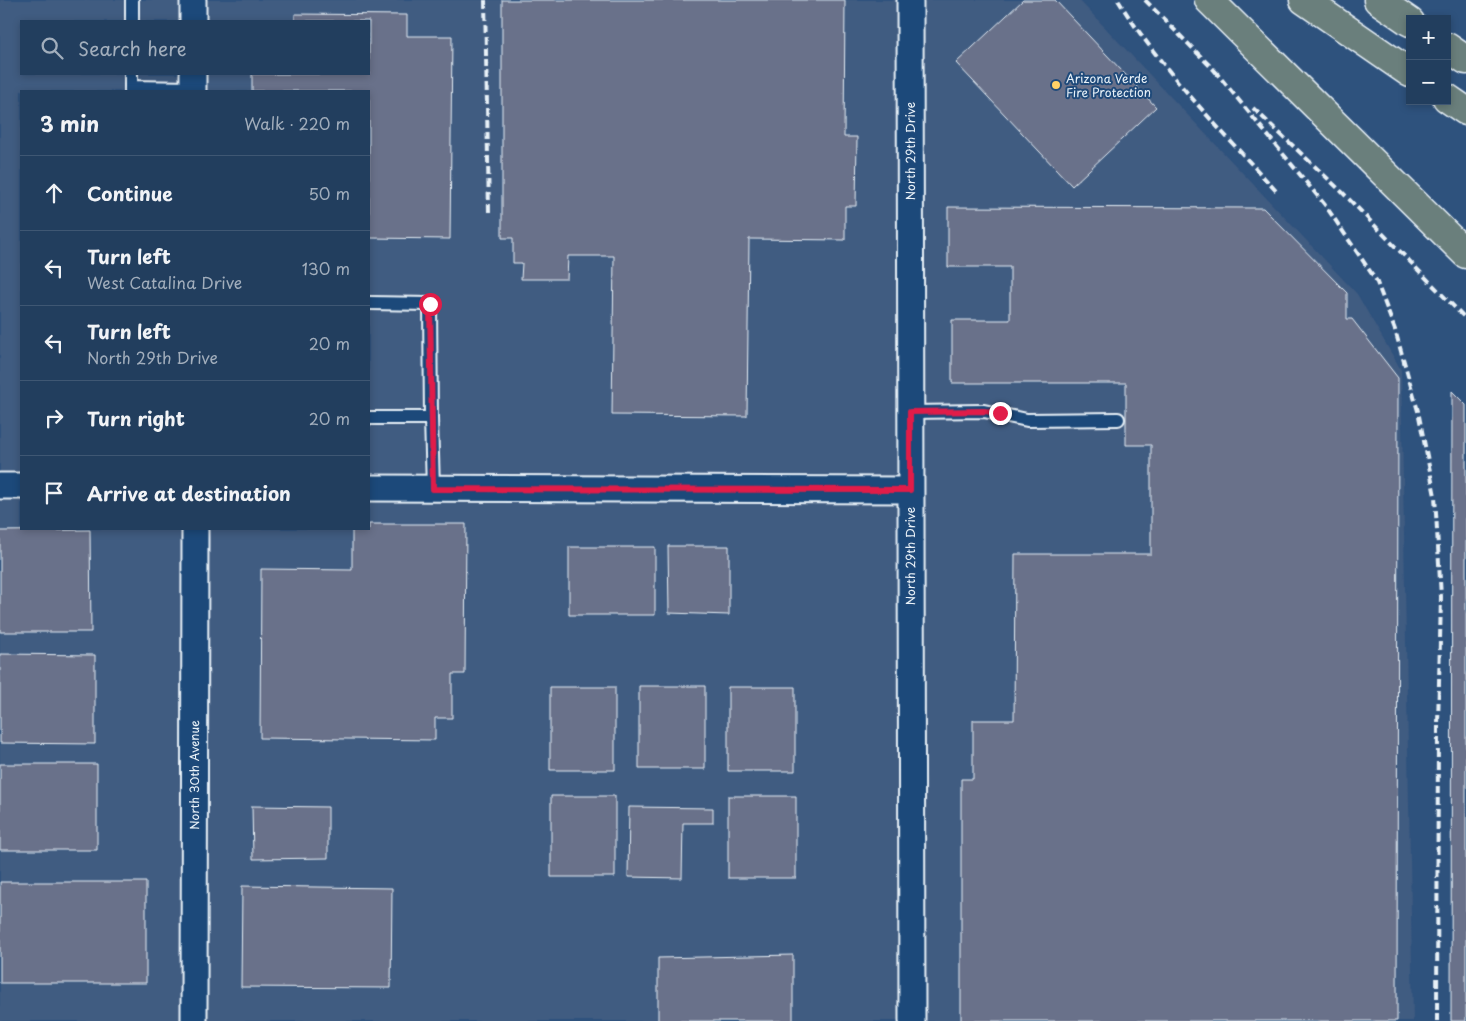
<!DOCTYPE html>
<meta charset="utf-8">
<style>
:root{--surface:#223e5e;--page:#2e4967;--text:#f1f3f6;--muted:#a2aebc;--line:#3f5773}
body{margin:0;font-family:"Playpen Sans",sans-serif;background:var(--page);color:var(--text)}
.controls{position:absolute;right:15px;top:15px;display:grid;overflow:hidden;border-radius:0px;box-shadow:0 2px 8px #0003}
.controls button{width:45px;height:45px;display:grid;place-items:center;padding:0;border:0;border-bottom:1px solid var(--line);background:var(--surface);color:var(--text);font:25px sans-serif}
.stop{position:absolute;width:15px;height:15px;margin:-11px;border:4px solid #e11d48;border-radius:50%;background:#fff}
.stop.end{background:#e11d48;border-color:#fff;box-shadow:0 1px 5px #0008}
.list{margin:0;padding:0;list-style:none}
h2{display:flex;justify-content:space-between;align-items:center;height:65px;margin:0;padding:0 20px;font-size:21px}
h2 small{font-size:16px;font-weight:400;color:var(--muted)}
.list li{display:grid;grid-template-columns:32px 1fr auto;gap:15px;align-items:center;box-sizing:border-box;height:75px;padding:0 20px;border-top:1px solid var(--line)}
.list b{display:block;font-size:19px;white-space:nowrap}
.list p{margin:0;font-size:16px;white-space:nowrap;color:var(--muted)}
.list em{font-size:16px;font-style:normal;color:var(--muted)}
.icon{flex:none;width:28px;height:28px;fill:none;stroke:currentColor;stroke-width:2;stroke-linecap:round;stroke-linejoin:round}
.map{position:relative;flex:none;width:1466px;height:1021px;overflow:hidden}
.search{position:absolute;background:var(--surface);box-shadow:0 2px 8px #0003;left:20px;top:20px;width:350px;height:55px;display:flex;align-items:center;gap:12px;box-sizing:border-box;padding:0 18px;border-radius:0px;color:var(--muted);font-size:19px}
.panel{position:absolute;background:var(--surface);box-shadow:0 2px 8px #0003;left:20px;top:90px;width:350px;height:440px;border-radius:0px}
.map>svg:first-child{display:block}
.built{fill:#405b81;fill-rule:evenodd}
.building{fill:#69718a;stroke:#e8f1f8}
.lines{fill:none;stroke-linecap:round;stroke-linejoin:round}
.service-casing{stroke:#e8f1f8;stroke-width:16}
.minor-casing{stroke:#e8f1f8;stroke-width:29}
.primary-casing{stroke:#e8f1f8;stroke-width:31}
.trunk-casing{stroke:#e8f1f8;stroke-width:31}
.service{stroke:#1f4a7a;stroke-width:12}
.minor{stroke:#1f4a7a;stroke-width:25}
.primary{stroke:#6b7f7c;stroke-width:28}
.trunk{stroke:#6b7f7c;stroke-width:28}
.rail{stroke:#e8f1f8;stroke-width:4;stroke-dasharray:8 4;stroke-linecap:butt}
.route{stroke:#e11d48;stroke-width:6}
.poi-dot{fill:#ffd166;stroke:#1f4a7a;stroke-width:2}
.labels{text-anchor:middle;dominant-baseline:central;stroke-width:4;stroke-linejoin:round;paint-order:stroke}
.poi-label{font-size:12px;fill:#e8f1f8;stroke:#1f4a7a;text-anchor:start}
.street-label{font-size:12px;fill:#e8f1f8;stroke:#1f4a7a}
</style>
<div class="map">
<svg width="1466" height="1021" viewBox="0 0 1466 1021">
<rect width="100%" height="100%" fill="#2e527d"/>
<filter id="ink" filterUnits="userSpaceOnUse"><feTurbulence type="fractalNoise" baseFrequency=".02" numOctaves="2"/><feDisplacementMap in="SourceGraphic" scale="10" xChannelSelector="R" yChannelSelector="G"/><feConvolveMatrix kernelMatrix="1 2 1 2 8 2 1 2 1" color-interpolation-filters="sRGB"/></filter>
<g filter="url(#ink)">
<path class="built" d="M0 0H1079L1357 294 1401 370 1413 1021H0ZM21 21H369V74H21ZM21 91H369V529H21Z"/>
<path class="building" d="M502 0H845L844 137H857L856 206H845V240L749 239 747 416 612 415 614 256H568L567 279H521L522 263H513V238H502Z
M1023 0H1055L1156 107 1072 186 956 63Z
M295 14 407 15V36H452L450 239 369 238V91H252V74H369V21H295Z
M948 207 1263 208 1347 293V319H1352L1398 378 1397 1021H961V779H973V720H1014L1015 554H1151V445H1126V383H952V320H1010V267H948Z
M1452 391 1466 405V1021H1451Z
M369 524H466L465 674H452V718H435V740L260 738 261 569 352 570V529H369Z
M90 530 91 632H0V531Z
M668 546H729V615L669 613Z
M569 547H655V615H569Z
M0 654 95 655V744L0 743Z
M639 686H705V769H639Z
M550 687H615V770H550Z
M728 687H795V771H728Z
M0 764H97V850H0Z
M551 796H615V877H551Z
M728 796H796V878H728Z
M252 806 328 807V858L253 859Z
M629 807 713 808V823H683L682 878 628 877Z
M0 882H146V983H0Z
M242 886 392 888 391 988 241 987Z
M793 955V1021H658V958Z"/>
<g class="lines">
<defs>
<path id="service" d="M132 21V0
M131 87V74
M131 91V87L193 88
M369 303 430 304 431 418
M910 412 984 411 1027 420 1118 419
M369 418H431L433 489"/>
<path id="minor" d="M193 0V21
M910 0 912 1021
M193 74V91
M0 486H21
M369 488 910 490
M194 1021 195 529"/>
<path id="primary" d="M1304 0 1410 73
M1378 0 1410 22
M1447 47 1466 60
M1447 98 1466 111"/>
<path id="trunk" d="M1209 0 1466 254"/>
</defs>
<use href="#service" class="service-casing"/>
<use href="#minor" class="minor-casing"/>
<use href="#primary" class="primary-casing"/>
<use href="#trunk" class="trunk-casing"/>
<use href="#service" class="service"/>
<use href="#minor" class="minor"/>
<use href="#primary" class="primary"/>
<use href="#trunk" class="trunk"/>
<path class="rail" d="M485 0 489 212
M1118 0C1161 70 1222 131 1277 192
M1145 0 1219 75
M1214 70 1325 205 1376 280 1395 330 1418 411 1435 496 1441 597 1438 725 1437 1021
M1253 108 1342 192 1466 319"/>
</g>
</g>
<g class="lines" filter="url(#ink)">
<path class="route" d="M430 304 433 489 910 490V412L984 411 1000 413"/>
</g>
<circle class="poi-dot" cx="1056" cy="85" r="5"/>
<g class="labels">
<g class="poi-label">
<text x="1066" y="78">Arizona Verde<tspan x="1066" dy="14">Fire Protection</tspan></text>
</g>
<g class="street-label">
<text transform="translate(910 151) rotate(-90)">North 29th Drive</text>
<text transform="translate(910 556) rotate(-90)">North 29th Drive</text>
<text transform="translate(194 775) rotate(-90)">North 30th Avenue</text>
</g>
</g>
</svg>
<div class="controls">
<button>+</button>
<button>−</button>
</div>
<div class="stop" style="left:430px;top:304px"></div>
<div class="stop end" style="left:1000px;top:413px"></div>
<div class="search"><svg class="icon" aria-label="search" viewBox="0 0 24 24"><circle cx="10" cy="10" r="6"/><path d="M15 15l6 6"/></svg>Search here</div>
<section class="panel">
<h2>3 min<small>Walk · 220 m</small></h2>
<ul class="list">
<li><svg class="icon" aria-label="ahead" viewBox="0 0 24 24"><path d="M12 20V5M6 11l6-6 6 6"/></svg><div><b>Continue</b></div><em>50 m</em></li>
<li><svg class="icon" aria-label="left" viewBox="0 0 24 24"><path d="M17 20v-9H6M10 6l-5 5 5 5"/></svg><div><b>Turn left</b><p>West Catalina Drive</p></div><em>130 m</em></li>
<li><svg class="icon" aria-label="left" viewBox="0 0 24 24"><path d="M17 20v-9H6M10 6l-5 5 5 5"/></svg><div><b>Turn left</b><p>North 29th Drive</p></div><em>20 m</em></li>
<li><svg class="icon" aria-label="right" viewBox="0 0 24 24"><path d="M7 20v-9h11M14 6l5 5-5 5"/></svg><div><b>Turn right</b></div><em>20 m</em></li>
<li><svg class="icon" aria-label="arrive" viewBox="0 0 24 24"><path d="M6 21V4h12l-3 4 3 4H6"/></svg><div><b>Arrive at destination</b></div></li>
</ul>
</section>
</div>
